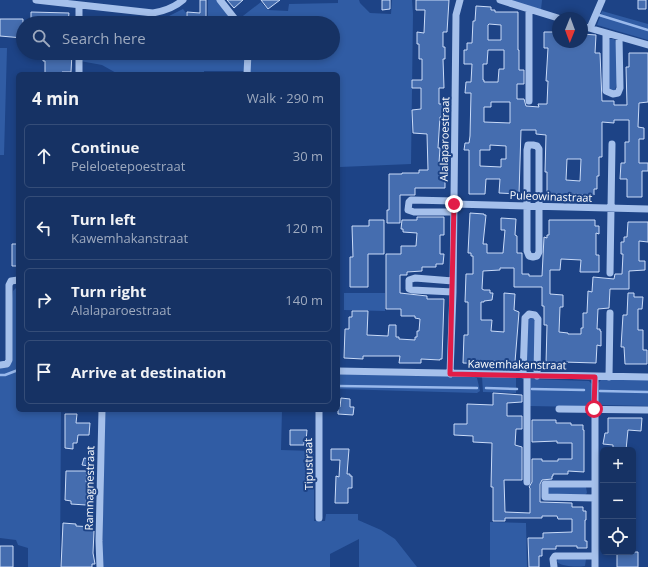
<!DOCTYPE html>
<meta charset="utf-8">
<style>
:root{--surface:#163264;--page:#1f3a6a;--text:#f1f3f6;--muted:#9eaabf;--line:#354d78}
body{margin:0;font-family:"Open Sans",sans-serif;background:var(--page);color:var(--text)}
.controls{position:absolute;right:12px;bottom:12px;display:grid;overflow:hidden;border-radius:6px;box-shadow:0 2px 6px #0003}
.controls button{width:36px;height:36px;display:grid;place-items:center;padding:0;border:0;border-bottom:1px solid var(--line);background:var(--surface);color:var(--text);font:20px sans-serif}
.compass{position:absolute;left:552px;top:12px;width:36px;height:36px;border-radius:50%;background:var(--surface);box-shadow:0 2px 6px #0003;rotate:181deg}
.stop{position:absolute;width:12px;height:12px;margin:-9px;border:3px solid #e11d48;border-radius:50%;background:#fff}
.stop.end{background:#e11d48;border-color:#fff;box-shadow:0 1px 4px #0008}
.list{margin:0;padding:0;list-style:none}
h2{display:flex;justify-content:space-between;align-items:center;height:52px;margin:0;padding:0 16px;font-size:17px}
h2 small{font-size:13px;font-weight:400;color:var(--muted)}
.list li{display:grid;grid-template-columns:26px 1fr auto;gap:12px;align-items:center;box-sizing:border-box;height:64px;margin:0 8px 8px;padding:0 8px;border:1px solid var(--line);border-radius:6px}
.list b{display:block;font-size:15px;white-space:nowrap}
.list p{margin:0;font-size:13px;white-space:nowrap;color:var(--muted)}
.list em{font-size:13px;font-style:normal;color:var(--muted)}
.icon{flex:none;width:22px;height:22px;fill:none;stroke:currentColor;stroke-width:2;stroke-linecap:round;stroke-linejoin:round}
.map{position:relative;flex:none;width:648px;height:567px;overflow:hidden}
.search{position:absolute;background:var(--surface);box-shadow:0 2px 6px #0003;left:16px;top:16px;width:324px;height:44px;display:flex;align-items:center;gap:10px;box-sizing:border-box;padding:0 14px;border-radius:22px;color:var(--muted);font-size:15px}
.panel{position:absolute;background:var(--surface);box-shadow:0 2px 6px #0003;left:16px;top:72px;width:324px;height:340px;border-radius:6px}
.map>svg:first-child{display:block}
.green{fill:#305ca4}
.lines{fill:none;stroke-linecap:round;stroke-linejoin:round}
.stream{stroke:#99b9ec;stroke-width:2.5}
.building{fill:#456daf;stroke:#cadbf8;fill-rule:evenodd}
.minor{stroke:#a5c0eb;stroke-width:7}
.route{stroke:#e11d48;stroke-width:5}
.labels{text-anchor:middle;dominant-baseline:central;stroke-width:4;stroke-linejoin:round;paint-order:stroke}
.street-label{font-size:11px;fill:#fff;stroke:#1d4386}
</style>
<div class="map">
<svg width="648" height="567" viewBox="0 0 648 567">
<rect width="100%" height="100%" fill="#1d4386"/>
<path class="green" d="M208 0H218L236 23H208Z
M338 0H359L360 3 370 13 391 14 392 0H412L413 14 411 164 340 167V219H338V74H249L250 53H333V23H241L239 19 261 2 268 10 288 11 289 4 338 3Z
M509 0H542L541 10Z
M183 9 186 13V23H105V17L131 20 163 19Z
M602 11 648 24V40L597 25Z
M610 39H614L617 44V83L615 90 612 91 608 90V41Z
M0 48H7L4 155H0Z
M81 53H246L245 71H204V74H118L102 65 80 61Z
M17 287H18V410H61L60 567H28V548L18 545 16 540 0 538V368H6L10 366 12 298 13 291Z
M344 293H385V311L344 310Z
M536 316 534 366 529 367 527 366V318Z
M338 374 474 377 477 378 480 391 477 393 338 389Z
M482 377 516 378V393L483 392Z
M529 379 589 381 592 384C592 394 594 404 583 407L529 406Z
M601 380H648V406L601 405 598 403V383Z
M105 410H282L281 450 314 451V521H325L326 514H358V520L381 530 395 539 417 567H359V539L330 554V567H102Z
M548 485 586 487 587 493 585 495 549 494 547 493Z
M490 522 526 523 527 567H490Z
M558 559H586L585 566C578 567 563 567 557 562Z"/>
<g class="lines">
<path class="stream" d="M599 15 648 30
M0 375H5L18 370V362
M338 386 477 388
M486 388 517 389
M532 389 584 390
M600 391 648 392"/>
</g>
<path class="building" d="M200 0H206V23H187V12L200 13Z
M227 0H243L234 8Z
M261 0H280L268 9Z
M382 0H390V9L382 10Z
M416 0H449L447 32H443V47H445V59H443L444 88H439V104H446L445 117H440L438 148H440L439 163H445V188H415V195H400V223H387V210H389V174H402V173H419V170H428L427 134 413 133 412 110 421 109V88H412V80H422V59H419V44H417V32L424 33 425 10H416Z
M638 0H646V9H638Z
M476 6 491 7V10H495V12H518V50H519V70H524V84H517V99H524L526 106 539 107 538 104H547L548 81H546L548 48H544V32H558V42H582V34L596 35 595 53H600L602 101H614V105H627L626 67H629V53H648V102L639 103 638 127 644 128V139H639V163H648V171H642V197H627V179H620L621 163H625V142H629V120H614V123L602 122V157H599V176H597V189H594V195L570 194V196H562V194H549V193L547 192V172H545L546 135 536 134V130H521L519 194 499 193 500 179H486L485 194H469V150H464L465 143H469L470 136 471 93H465L466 82H471L472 64H464V50H467V43H472L473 21H475ZM489 24 501 25V40H488V25ZM488 50H504V69H499L498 82H484V80H483V64H487ZM491 102H510V123L484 122V107H491ZM490 145 506 146V159H501V167L480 166V150H490ZM567 159H581L580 181 566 180Z
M31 12 69 13 68 23H31Z
M0 19H23V38L0 36Z
M43 53H72L71 72H62V74H45V61H43Z
M470 213 484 214V215H486L483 244H487V253H503L505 230H501V218L516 219 515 235 517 236V253H522V274H529V276H542L544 237 547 238V235H549V220H595V226H599V234L596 233V255H599V272H580L581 260 561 259 560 270H550V294L563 295V307H560L559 332 568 333V334H581V328H583V313H587L588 291 592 292 593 277 614 279 615 274H622L623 254H621V242H624V237H627L628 222H648V242L639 241V261H645V270L629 271V289H610L609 308 598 309 597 329H600V331H601V346L597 345 596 363 563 362V365L546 364 547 325H544V306H542V287H514V268H500V270L483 271 482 289 484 290H490V293H493L492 300 484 301V302H481V320H492L491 331 504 332V293L515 294 514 310 519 312 515 362 491 361V364L463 363 464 335H468V302H465L466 274H473V256H471V253H468Z
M417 217H444V235H440V254H444L443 264H436V267H422V271L407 272V275H400V293L427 296V299H444L442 359H440V360L421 359V363H399L400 356H363V359L344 358 345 329H349V317H352V311H368L367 335 388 336 389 325H396V337H399V339L415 340V337H417V331H419L420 319 415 318V316H401V309H386V254H401V246H416L417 233 403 232V229H401L402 220H417Z
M369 220H384V254H368V287H350V257H353L352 226H369Z
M12 244H18V266H12Z
M628 293H634V297H643L642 309H638V330H643V350H647V364H625L624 347H621L623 315H627Z
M493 393 522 395V402L507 403V416H522V429H516L515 445 522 447V480H504L505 512 530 513V488L529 487 532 482V459H542V461H558V459H572V443H557V441L532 442V420H556V423H571V425H583V430H584V472L568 471V474H553V476H552V479L542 480 540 484V502L572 503V507H583V511H586V520H585V541H587V548H577V546H556V549H542V556H539V567H529L528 538H543V533L572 532V519H558L557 516H542V518H505V521H493V487H491L492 443 473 442V436L454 435V424H467V404L493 405Z
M341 398 350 399V407H354L353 415 338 414V407H340Z
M65 414H77L76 423H90L89 435H78L77 443H73V449L65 448Z
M608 418H642L641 431 628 430 626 450H613V445L603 444 605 433H608Z
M290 430H307L306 441H304V445H290Z
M331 449H349L347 474H350V476H352V488H348V503H335L336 476 339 477 340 460H331Z
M84 458 90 459 89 466 82 465Z
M66 471H87L86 482H90L89 493H87L86 505 71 504V501L65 500Z
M63 523 76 524V526L93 527V531H94L93 553 95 564H92V567H61Z
M0 546H13V567H0Z
M617 552H638V567H617Z"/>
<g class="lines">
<path class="minor" d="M36 0 153 13C165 11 174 8 183 0
M220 0 238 23
M500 0 558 18
M529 9V101
M79 23V5
M582 26 648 45
M590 28 602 0
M606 33V91L613 94 618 93 620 88 619 37
M79 53V74
M247 74 248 53
M528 145H533L537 146 539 149V252L537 256 533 257 529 256 527 251V150Z
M454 204 648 209
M454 212H414L408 210 409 202 411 200 454 201
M610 273 612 144
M453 281 415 278 409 280V289L412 290 453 292
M0 365 7 364 9 360V285L11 281 18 280
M338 371 648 377
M450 374 453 292 456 15 460 0
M523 375 525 318 529 314 535 315 538 319 537 376
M609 377 610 313
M559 409 648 410
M527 482V376
M595 484H545V497L595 498
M319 518V410
M100 567 99 541 102 410
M554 567 553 559 555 556H595
M595 567V377"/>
</g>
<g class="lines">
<path class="route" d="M454 204 450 374 595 377 594 409"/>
</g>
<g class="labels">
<g class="street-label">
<text transform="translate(444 139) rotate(-89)">Alalaparoestraat</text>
<text transform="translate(551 196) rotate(2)">Puleowinastraat</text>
<text transform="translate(517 364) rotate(1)">Kawemhakanstraat</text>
<text transform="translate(308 464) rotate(-91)">Tipustraat</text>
<text transform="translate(89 488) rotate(-89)">Ramnagnestraat</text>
</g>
</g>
</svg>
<div class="controls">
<button>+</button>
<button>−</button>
<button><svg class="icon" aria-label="locate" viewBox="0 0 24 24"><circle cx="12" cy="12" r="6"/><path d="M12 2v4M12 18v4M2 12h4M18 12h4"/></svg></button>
</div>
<svg class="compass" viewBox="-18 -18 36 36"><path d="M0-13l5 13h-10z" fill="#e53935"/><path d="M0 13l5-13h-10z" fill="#9eaabf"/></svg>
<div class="stop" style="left:594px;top:409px"></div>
<div class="stop end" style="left:454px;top:204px"></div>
<div class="search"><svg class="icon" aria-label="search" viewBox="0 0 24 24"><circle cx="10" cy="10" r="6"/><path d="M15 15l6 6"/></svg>Search here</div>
<section class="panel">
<h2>4 min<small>Walk · 290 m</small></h2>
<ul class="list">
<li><svg class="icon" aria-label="ahead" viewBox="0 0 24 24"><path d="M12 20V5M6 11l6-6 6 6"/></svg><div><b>Continue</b><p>Peleloetepoestraat</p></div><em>30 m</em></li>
<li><svg class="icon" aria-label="left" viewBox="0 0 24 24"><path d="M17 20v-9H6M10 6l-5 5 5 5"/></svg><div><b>Turn left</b><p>Kawemhakanstraat</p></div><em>120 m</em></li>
<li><svg class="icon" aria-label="right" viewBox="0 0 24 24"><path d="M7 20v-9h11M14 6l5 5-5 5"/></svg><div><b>Turn right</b><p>Alalaparoestraat</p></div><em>140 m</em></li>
<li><svg class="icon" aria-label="arrive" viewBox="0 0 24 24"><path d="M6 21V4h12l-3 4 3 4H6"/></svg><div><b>Arrive at destination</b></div></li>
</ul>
</section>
</div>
